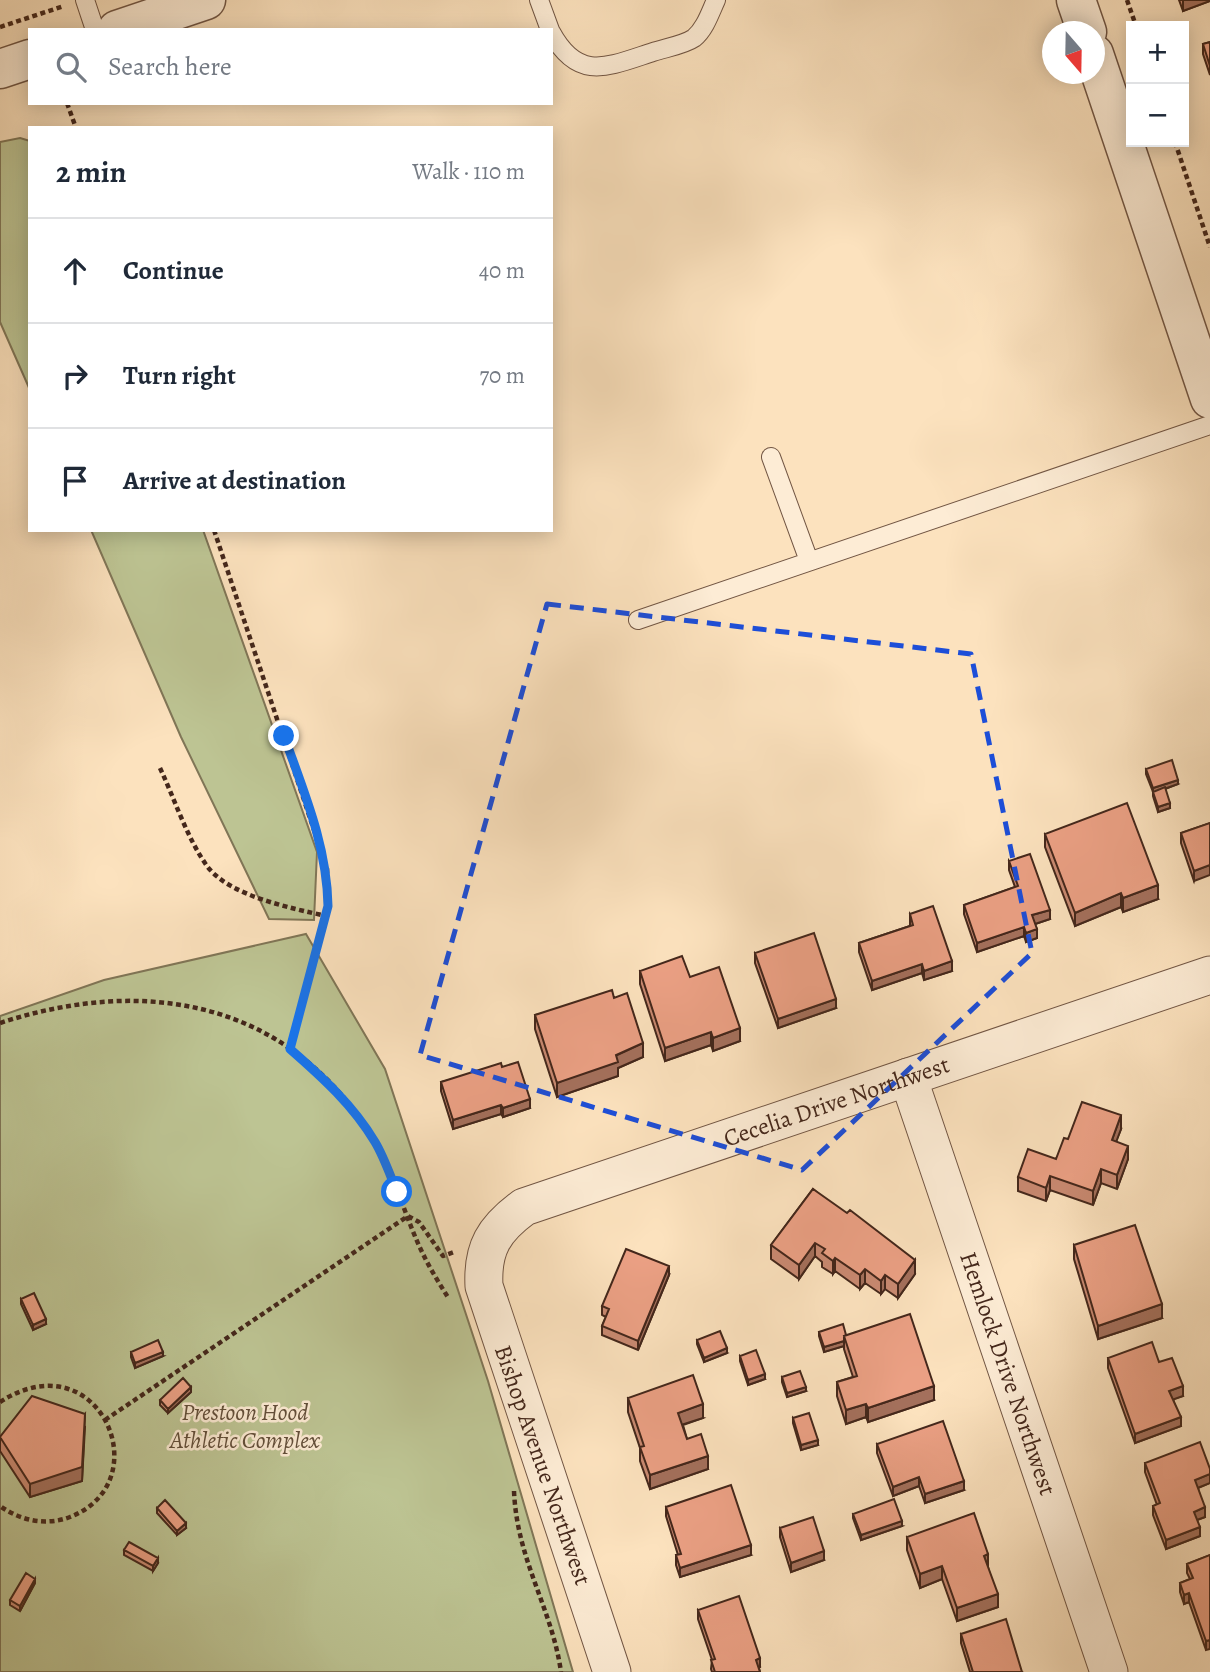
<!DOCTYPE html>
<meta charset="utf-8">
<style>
:root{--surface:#fff;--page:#f2f2f3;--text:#1f2937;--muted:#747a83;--line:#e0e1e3}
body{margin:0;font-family:Alegreya,serif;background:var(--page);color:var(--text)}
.controls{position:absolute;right:21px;top:21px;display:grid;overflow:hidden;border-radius:0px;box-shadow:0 4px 18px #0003}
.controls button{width:63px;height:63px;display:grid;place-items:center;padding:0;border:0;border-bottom:2px solid var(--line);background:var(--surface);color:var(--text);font:35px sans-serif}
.compass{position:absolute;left:1042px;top:21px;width:63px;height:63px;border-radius:50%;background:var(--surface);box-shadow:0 4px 18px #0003;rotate:160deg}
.stop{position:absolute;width:21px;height:21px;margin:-16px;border:5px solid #1a73e8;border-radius:50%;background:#fff}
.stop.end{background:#1a73e8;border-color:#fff;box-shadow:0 2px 7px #0008}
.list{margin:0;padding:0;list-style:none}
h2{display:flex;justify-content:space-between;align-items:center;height:91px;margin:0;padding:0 28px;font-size:30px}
h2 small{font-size:23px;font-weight:400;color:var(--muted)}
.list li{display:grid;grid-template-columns:46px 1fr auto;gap:21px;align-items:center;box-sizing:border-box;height:105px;padding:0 28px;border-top:2px solid var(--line)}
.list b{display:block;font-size:26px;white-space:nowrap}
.list em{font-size:23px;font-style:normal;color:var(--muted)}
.icon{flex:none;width:38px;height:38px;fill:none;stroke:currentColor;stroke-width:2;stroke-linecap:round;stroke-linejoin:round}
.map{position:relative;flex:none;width:1210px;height:1672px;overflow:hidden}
.search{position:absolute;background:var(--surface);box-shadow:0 4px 18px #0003;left:28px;top:28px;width:525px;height:77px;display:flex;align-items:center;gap:18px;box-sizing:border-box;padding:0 24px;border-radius:0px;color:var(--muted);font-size:26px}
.panel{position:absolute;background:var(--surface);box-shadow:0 4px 18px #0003;left:28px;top:126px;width:525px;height:406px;border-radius:0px}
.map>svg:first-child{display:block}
.green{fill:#bdc493;stroke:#807657;stroke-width:2}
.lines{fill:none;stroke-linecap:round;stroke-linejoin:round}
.service-casing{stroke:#725644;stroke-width:20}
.minor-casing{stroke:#725644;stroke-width:39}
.tertiary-casing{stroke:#725644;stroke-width:41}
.path{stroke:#44271b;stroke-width:4.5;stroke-dasharray:5 3.5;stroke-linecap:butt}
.service{stroke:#fdecd5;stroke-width:18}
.minor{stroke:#fdecd5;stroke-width:37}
.tertiary{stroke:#fdecd5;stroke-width:38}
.wall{fill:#ca8a72;stroke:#44271b;stroke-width:2}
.shaded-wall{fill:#a4705c;stroke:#44271b;stroke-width:2}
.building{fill:#eba084;stroke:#44271b;stroke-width:2}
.route{stroke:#1a73e8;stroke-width:9}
.marked{fill:none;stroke:#1d4ed8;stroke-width:5;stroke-dasharray:14 9;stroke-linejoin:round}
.labels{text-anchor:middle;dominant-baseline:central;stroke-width:5;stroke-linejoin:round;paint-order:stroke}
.street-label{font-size:24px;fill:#44271b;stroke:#fdecd5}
.park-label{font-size:24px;font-style:italic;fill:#624e39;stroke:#fdecd5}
</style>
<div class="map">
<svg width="1210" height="1672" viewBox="0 0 1210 1672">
<rect width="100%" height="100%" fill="#fce2be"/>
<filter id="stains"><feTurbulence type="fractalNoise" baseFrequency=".00286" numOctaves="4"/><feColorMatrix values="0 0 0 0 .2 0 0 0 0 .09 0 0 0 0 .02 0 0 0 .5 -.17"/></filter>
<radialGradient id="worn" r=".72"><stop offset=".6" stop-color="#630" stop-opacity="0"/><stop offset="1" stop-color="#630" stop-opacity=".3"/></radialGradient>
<path class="green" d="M20 138 30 141V390L0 322V142Z
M91 530H203L317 852 314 920 269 919 181 737Z
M306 934 385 1069 488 1381 573 1672H0V1016L104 980Z"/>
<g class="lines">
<defs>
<path id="service" d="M85 0 95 30
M539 0 550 30
M551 32C578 82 607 67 653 52 665 48 684 45 694 38 705 29 710 13 716 0
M771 457 809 561
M638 620 1210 425"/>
<g id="minor">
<path id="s1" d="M908 1077 1109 1672"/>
<path id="s2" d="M612 1672 484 1286C482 1248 494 1229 524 1207L1210 975"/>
</g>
<path id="tertiary" d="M1076 0 1087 32
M117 30 206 0
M1094 54 1210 399
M0 69 30 59"/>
</defs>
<use href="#service" class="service-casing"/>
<use href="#minor" class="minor-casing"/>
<use href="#tertiary" class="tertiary-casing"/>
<path class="path" d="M1127 0 1136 26
M0 27 64 6
M67 103 76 128
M1175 142 1210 247
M214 530 327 869 328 906 290 1049
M160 768C175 800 187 838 207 866 229 896 291 908 326 916
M0 1023C147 975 290 1001 375 1141 396 1178 406 1221 425 1258 432 1272 441 1286 449 1299
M0 1402C99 1338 161 1482 70 1517 46 1526 21 1521 0 1506
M105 1420 408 1216 419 1222 443 1256 454 1252
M514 1491C517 1561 552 1608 561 1672"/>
<use href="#service" class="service"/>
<use href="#minor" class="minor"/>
<use href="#tertiary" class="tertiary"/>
</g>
<path class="wall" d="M1179 0H1210V1L1183 11Z
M1210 42V75L1203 54V44Z
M1146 769 1178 784 1165 789 1170 808 1158 812 1153 796V792L1146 774Z
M1210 823 1194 881 1181 843V833Z
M1045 834 1158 899 1123 912 1121 907 1075 926 1045 847Z
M1009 861 1050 919 1035 924 1037 938 1026 942 1024 936 977 952 964 914V905L1015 887 1009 870Z
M910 914 952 971 924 980 922 973 872 990 859 952V943L910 926Z
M755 953 836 1008 778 1028 755 963Z
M640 971 690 977 740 1041 713 1051 711 1045 665 1061 640 984Z
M614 998 643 1057 618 1068V1076L557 1097 535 1029V1015Z
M502 1067 530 1108 503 1117 501 1114 453 1129 441 1091V1082Z
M1121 1129 1116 1141 1128 1159 1117 1189 1101 1183 1093 1205 1050 1190 1046 1201 1018 1191V1177L1056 1159 1068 1139Z
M813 1189 915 1274 898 1298 885 1289 881 1294 865 1283 860 1289 835 1271 833 1274 822 1267V1262L815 1256 799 1279 771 1259V1245Z
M1074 1245 1162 1318 1098 1339 1074 1259Z
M669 1275 638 1350 602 1335V1326L606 1317 602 1315V1306Z
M21 1299 46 1324 33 1330 21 1304Z
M819 1332 846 1335 934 1400 868 1422 866 1417 846 1424 837 1396V1382L853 1377 844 1349V1346L824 1352 819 1336Z
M697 1340 727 1353 704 1362 697 1344Z
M131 1352 163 1356 135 1368 131 1357Z
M740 1356 765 1379 748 1385 740 1361Z
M1108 1358 1159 1362 1183 1396 1173 1399 1181 1426 1135 1443 1108 1368Z
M782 1377 806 1391 787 1397 782 1382Z
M191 1392 168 1413 160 1405V1400Z
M628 1398 703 1418 683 1425 687 1439 708 1469 650 1489 640 1461V1448L628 1412Z
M793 1418 818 1445 801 1450 793 1423Z
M85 1427 82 1481 30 1497 0 1451V1437Z
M877 1444 964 1490 925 1503 919 1486 893 1496 877 1453Z
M1145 1463 1210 1469V1483L1198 1488 1205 1517 1197 1520 1200 1536 1166 1549 1153 1515V1506L1157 1505 1145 1472Z
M666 1507 751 1555 680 1577 676 1565V1555H678L666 1516Z
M157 1508 186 1528 177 1535 157 1513Z
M853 1514 902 1526 861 1540 853 1518Z
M780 1528 824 1560 791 1572 780 1537Z
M907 1537 988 1567 998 1607 957 1621 942 1579 920 1588 907 1550Z
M124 1550 158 1563 153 1571 124 1555Z
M1210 1555 1206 1650 1189 1602 1184 1604 1180 1592V1583L1190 1579 1187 1573V1564Z
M35 1583 20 1611 10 1605V1600Z
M698 1610 760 1667 759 1668 760 1672H712L711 1669 712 1660 698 1619Z
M961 1634 1022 1672H970L961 1643Z"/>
<path class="shaded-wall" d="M1183 0H1210V1L1183 11Z
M1178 780V784L1153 793V788Z
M1170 803V808L1158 812V807Z
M1210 865V875L1194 881V871Z
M1158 885V899L1123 912V898Z
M1121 893V907L1075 926V913Z
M1050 910V919L1032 925V915Z
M1024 927V936L977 952V943Z
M1037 929V938L1026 942V933Z
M952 961V971L924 980V971Z
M922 964V973L872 990V981Z
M836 999V1008L778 1028V1019Z
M740 1028V1041L713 1051V1038Z
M711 1032V1045L665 1061V1048Z
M643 1043V1057L618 1068V1076L557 1097V1083Z
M530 1099V1108L503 1117V1108Z
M501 1105V1114L453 1129V1120Z
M1121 1115V1129L1112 1153V1140Z
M1128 1146V1159L1117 1189V1175Z
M1101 1169V1183L1093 1205V1191Z
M1050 1176V1190L1046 1201V1188Z
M815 1243V1256L799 1279V1265Z
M835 1258V1271L833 1274V1261Z
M915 1260V1274L898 1298V1284Z
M669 1266V1275L638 1350V1341Z
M865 1269V1283L860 1289V1275Z
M885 1275V1289L881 1294V1281Z
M1162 1304V1318L1098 1339V1326Z
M46 1319V1324L33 1330V1325Z
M844 1341V1346L824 1352V1347Z
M727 1348V1353L704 1362V1358Z
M163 1352V1356L135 1368V1363Z
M765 1374V1379L748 1385V1380Z
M934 1386V1400L868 1422V1408Z
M1183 1386V1396L1169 1401V1391Z
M191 1387V1392L168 1413V1409Z
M806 1387V1391L787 1397V1393Z
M703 1404V1418L678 1426V1413Z
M866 1404V1417L846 1424V1410Z
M85 1414 82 1481 30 1497V1484Z
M1181 1417V1426L1135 1443V1434Z
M818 1440V1445L801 1450V1445Z
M708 1456V1469L650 1489V1475Z
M1210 1474V1483L1195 1489V1480Z
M919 1477V1486L893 1496V1487Z
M964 1481V1490L925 1503V1494Z
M1205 1507V1517L1194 1521V1512Z
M902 1521V1526L861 1540V1535Z
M186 1523V1528L177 1535V1531Z
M1200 1527V1536L1166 1549V1540Z
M751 1545V1555L680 1577V1568Z
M824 1551V1560L791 1572V1563Z
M988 1554V1568L984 1556Z
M158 1558V1563L153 1571V1566Z
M942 1566V1579L920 1588V1574Z
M35 1579V1583L20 1611V1606Z
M1189 1593V1602L1184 1604V1595Z
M998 1594V1607L957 1621V1608Z
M1210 1640V1649L1206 1650V1641Z
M760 1658V1667L756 1669V1660Z"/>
<path class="building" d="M1210 42V66L1203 44Z
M1172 760 1178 780 1153 788 1146 769Z
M1165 787 1170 803 1158 807 1153 792Z
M1127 803 1158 885 1123 898 1121 893 1075 913 1045 834Z
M1210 823V865L1194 871 1181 833Z
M1030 854 1050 910 1032 915 1037 929 1026 933 1024 927 977 943 964 905 1018 886 1009 861Z
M933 906 952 961 924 971 922 964 872 981 859 943 913 925 910 914Z
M814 933 836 999 778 1019 755 953Z
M682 956 690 977 719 967 740 1028 713 1038 711 1032 665 1048 640 971Z
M612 990 614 998 627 993 643 1043 616 1055 618 1062 557 1083 535 1015Z
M518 1062 530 1099 503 1108 501 1105 453 1120 441 1082 501 1063 502 1067Z
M1082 1102 1121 1115 1112 1140 1128 1146 1117 1175 1101 1169 1093 1191 1050 1176 1046 1188 1018 1177 1028 1149 1056 1159 1064 1138 1068 1139Z
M813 1189 847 1213 850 1210 915 1260 898 1284 885 1275 881 1281 865 1269 860 1275 835 1258 833 1261 822 1253 825 1249 815 1243 799 1265 771 1245Z
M1135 1225 1162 1304 1098 1326 1074 1245Z
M626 1249 669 1266 638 1341 602 1326 609 1309 602 1306Z
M34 1293 46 1319 33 1325 21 1299Z
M910 1314 934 1386 868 1408 866 1404 846 1410 837 1382 857 1376 844 1336Z
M843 1324 846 1335 844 1336V1341L824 1347 819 1332Z
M720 1331 727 1348 704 1358 697 1340Z
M158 1340 163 1352 135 1363 131 1352Z
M1152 1342 1159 1362 1172 1358 1183 1386 1169 1391 1181 1417 1135 1434 1108 1358Z
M756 1350 765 1374 748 1380 740 1356Z
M800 1371 806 1387 787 1393 782 1377Z
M693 1375 703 1404 678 1413 687 1439 701 1434 708 1456 650 1475 640 1447 644 1446 628 1398Z
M183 1378 191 1387 168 1409 160 1400Z
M32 1396 85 1414 82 1467 30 1484 0 1437Z
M809 1413 818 1440 801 1445 793 1418Z
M943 1421 964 1481 925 1494 919 1477 893 1487 877 1444Z
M1200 1442 1210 1469V1474L1195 1480 1205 1507 1194 1512 1200 1527 1166 1540 1153 1506 1160 1503 1145 1463Z
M731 1485 751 1545 680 1568 676 1555 681 1554 666 1507Z
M894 1499 902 1521 861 1535 853 1514Z
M165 1500 186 1523 177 1531 157 1508Z
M974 1513 988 1554 984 1556 998 1594 957 1608 942 1566 920 1574 907 1537Z
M813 1517 824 1551 791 1563 780 1528Z
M129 1542 158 1558 153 1566 124 1550Z
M1210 1555V1640L1206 1641 1189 1593 1184 1595 1180 1583 1193 1578 1187 1564Z
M26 1573 35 1579 20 1606 10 1600Z
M739 1596 760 1658 756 1660 760 1672H715L711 1660 715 1659 698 1610Z
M1006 1619 1022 1672H973L961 1634Z"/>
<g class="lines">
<path class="route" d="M284 736C304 792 327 846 328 906L290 1049C322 1077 353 1105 375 1142 384 1157 390 1175 397 1192"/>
</g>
<path class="marked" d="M547 604 971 654 1032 953 802 1170 420 1055Z"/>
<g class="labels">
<g class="street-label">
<text stroke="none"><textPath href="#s2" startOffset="830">Cecelia Drive Northwest</textPath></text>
<text stroke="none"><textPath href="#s1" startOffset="313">Hemlock Drive Northwest</textPath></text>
<text transform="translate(543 1465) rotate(71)">Bishop Avenue Northwest</text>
</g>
<g class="park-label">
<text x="245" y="1412">Prestoon Hood<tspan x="245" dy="28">Athletic Complex</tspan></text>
</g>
</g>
<rect width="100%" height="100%" filter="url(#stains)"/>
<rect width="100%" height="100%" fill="url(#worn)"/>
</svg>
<div class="controls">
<button>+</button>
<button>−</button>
</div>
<svg class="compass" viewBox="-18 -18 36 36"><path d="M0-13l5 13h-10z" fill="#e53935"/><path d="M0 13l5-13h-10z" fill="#747a83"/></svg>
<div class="stop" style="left:397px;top:1192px"></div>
<div class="stop end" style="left:284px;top:736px"></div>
<div class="search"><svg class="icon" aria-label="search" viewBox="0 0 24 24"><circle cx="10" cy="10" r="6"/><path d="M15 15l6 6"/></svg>Search here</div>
<section class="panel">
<h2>2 min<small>Walk · 110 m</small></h2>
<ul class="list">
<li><svg class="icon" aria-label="ahead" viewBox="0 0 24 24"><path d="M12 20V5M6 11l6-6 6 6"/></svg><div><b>Continue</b></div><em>40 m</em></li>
<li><svg class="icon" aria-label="right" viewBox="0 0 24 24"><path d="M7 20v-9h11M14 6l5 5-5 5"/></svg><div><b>Turn right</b></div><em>70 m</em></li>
<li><svg class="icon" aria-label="arrive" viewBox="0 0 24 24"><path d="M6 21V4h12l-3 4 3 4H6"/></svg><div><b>Arrive at destination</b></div></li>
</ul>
</section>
</div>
